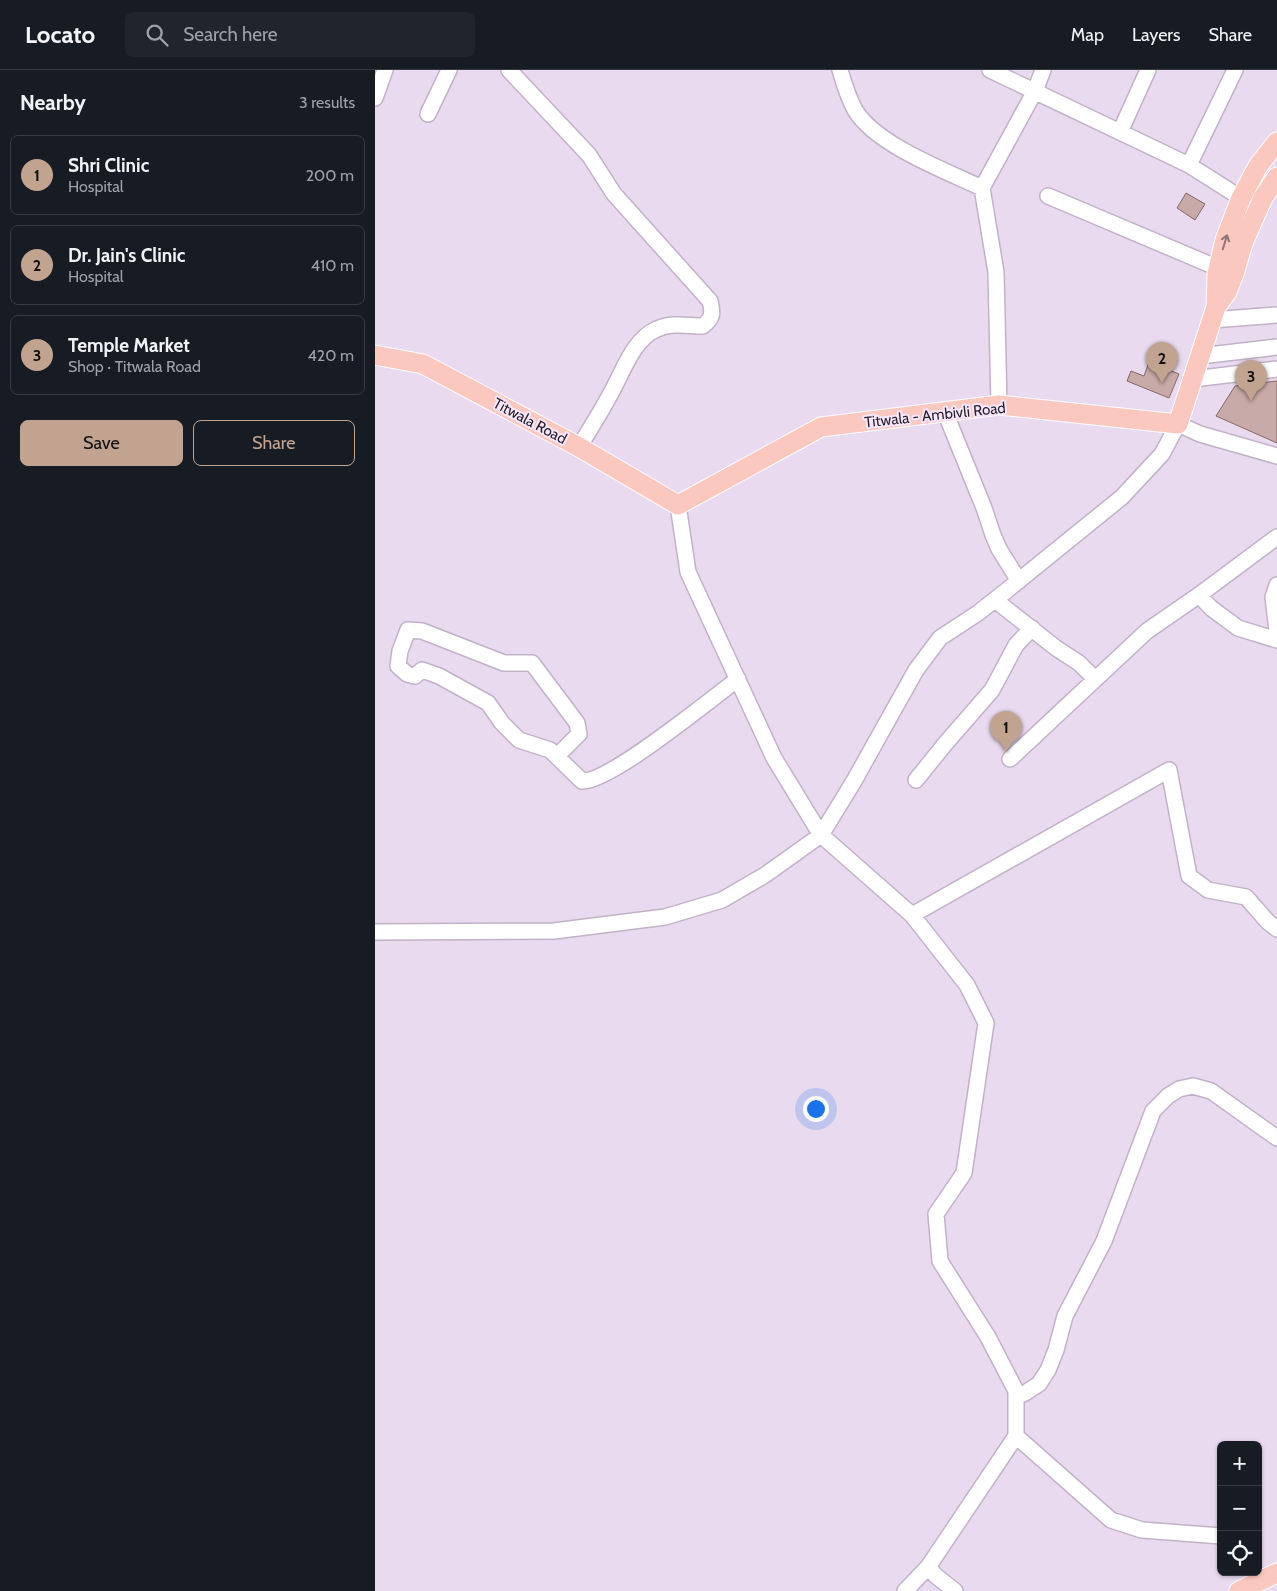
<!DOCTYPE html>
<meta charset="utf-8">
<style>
:root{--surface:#171b24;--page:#20242c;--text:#f1f3f6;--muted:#9ea1a6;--line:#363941;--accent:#c1a390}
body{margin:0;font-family:Cabin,sans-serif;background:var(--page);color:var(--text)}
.controls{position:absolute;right:15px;bottom:15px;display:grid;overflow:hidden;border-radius:8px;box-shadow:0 1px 4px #0004}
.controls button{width:45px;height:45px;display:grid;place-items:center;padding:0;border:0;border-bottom:1px solid var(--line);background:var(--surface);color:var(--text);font:25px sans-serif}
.you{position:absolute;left:440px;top:1038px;width:18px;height:18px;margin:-12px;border:4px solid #fff;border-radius:50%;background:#1a73e8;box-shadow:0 0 0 8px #1a73e833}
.badge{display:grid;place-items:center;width:32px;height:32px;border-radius:50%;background:var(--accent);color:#111;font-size:16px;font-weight:700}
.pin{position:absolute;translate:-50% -41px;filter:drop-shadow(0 1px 2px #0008)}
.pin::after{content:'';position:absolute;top:26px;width:18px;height:15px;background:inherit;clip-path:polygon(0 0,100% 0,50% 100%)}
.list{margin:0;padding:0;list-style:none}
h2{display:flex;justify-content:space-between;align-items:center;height:65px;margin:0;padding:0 20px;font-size:21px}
h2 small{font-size:16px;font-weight:400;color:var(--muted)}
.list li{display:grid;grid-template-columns:32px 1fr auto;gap:15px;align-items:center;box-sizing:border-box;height:80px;margin:0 10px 10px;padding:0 10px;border:1px solid var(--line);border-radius:8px}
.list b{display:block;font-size:19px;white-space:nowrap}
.list p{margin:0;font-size:16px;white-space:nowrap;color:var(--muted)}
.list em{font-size:16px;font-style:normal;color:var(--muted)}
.actions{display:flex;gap:10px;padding:15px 20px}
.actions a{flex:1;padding:11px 0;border:1px solid var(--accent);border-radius:8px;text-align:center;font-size:18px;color:var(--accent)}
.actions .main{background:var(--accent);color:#111}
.icon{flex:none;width:28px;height:28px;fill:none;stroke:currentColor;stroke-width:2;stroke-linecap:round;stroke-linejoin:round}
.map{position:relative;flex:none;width:902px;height:1521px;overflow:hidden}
header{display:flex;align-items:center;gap:30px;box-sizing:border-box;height:70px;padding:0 25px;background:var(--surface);border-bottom:1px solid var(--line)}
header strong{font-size:24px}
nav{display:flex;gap:28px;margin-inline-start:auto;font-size:18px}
.search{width:350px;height:45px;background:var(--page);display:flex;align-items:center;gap:12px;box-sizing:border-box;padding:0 18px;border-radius:8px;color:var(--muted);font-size:19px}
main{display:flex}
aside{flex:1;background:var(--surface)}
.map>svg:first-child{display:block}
.building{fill:#c8aaa8;stroke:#846967}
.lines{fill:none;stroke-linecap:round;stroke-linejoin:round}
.minor-casing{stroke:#c2b2c8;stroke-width:18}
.major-casing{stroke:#fff;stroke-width:21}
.minor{stroke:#fff;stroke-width:15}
.major{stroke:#fbc8bf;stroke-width:19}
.oneway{stroke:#927574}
.labels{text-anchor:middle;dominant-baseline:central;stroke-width:4;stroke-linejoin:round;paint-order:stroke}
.street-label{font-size:15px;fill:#28222a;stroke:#f7e7fd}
</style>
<header>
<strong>Locato</strong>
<div class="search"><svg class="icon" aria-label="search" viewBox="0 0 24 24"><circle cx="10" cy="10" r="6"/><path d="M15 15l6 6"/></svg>Search here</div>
<nav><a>Map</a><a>Layers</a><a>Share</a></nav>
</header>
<main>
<aside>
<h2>Nearby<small>3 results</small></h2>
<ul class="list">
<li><span class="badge">1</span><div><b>Shri Clinic</b><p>Hospital</p></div><em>200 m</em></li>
<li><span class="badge">2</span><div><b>Dr. Jain's Clinic</b><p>Hospital</p></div><em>410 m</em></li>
<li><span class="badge">3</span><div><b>Temple Market</b><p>Shop · Titwala Road</p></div><em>420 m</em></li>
</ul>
<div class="actions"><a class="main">Save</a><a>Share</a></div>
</aside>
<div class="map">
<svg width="902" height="1521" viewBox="0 0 902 1521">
<rect width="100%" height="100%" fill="#eadaf0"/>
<path class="building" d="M811 123 830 134 820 150 802 138Z
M774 292 804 304 794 328 752 311 756 301 769 306Z
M902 311V373L841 346 860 316Z"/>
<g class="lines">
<defs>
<path id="minor" d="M134 0 214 85 239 124 335 231C338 243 338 248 328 256 313 256 297 252 282 259 258 269 248 302 236 323 226 342 215 359 204 377
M465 0C469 14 473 27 480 40 501 75 571 101 607 118
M615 0 814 95 866 128
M0 28 10 0
M53 44 74 0
M745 62 773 0
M814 95 860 0
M673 126 843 198
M837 250 902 245
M825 286 902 277
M818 309 902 299
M624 335 621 202 607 118 660 21 668 0
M570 342 609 438 618 465 624 479 644 511
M303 435 313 502 399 688 446 765 537 845 592 915 611 953 589 1103 561 1144 565 1191 613 1267 641 1321V1366L553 1497 530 1521
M902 515 898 527 902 561
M824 525 836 538 863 558 902 570
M620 530 681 578 704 593 720 609
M182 686 204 664 202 653 157 593H129L47 561 33 560 25 581 23 596 32 604 40 606 47 600 64 606 113 633 127 653 144 670 175 680 207 711C234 713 336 629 363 609
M635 689 772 561 824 525 902 467
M541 710 570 674 617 620 641 575 657 558
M537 845 794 700 814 806 833 820 871 827 893 852 902 859
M0 862 179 861 290 847 347 830 390 805 446 765 479 711 541 600 565 568 603 543 631 521 747 427 787 384 803 354 825 364 902 386
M641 1327 650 1323 664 1314 673 1300 681 1280 690 1246 729 1171 778 1041 793 1026 804 1019 818 1016 836 1021 902 1068
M641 1366 736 1450 767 1460 846 1466
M553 1497 561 1506 580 1521"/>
<path id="major" d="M841 237 842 204 850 170 866 128 883 96 902 72
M0 285 48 294 204 377 303 435 446 357 624 335 803 354 841 237 852 222 859 204 868 173 888 128 902 107
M864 1521 902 1503"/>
</defs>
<use href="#minor" class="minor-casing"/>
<use href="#major" class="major-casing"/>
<use href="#minor" class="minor"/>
<use href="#major" class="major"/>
</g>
<defs><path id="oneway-shaft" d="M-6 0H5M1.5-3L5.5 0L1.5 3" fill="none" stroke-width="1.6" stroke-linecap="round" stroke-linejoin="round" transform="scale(1.25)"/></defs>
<use class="oneway" href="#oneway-shaft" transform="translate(850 172) rotate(-73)"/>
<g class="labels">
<g class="street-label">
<text transform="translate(560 345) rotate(-6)">Titwala - Ambivli Road</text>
<text transform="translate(155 351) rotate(28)">Titwala Road</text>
</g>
</g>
</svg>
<div class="controls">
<button>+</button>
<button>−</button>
<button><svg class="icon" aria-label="locate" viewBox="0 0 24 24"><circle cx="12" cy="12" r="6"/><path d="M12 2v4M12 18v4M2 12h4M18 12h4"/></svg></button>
</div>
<div class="you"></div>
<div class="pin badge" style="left:631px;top:682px">1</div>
<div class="pin badge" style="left:787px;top:313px">2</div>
<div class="pin badge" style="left:876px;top:331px">3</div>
</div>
</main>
